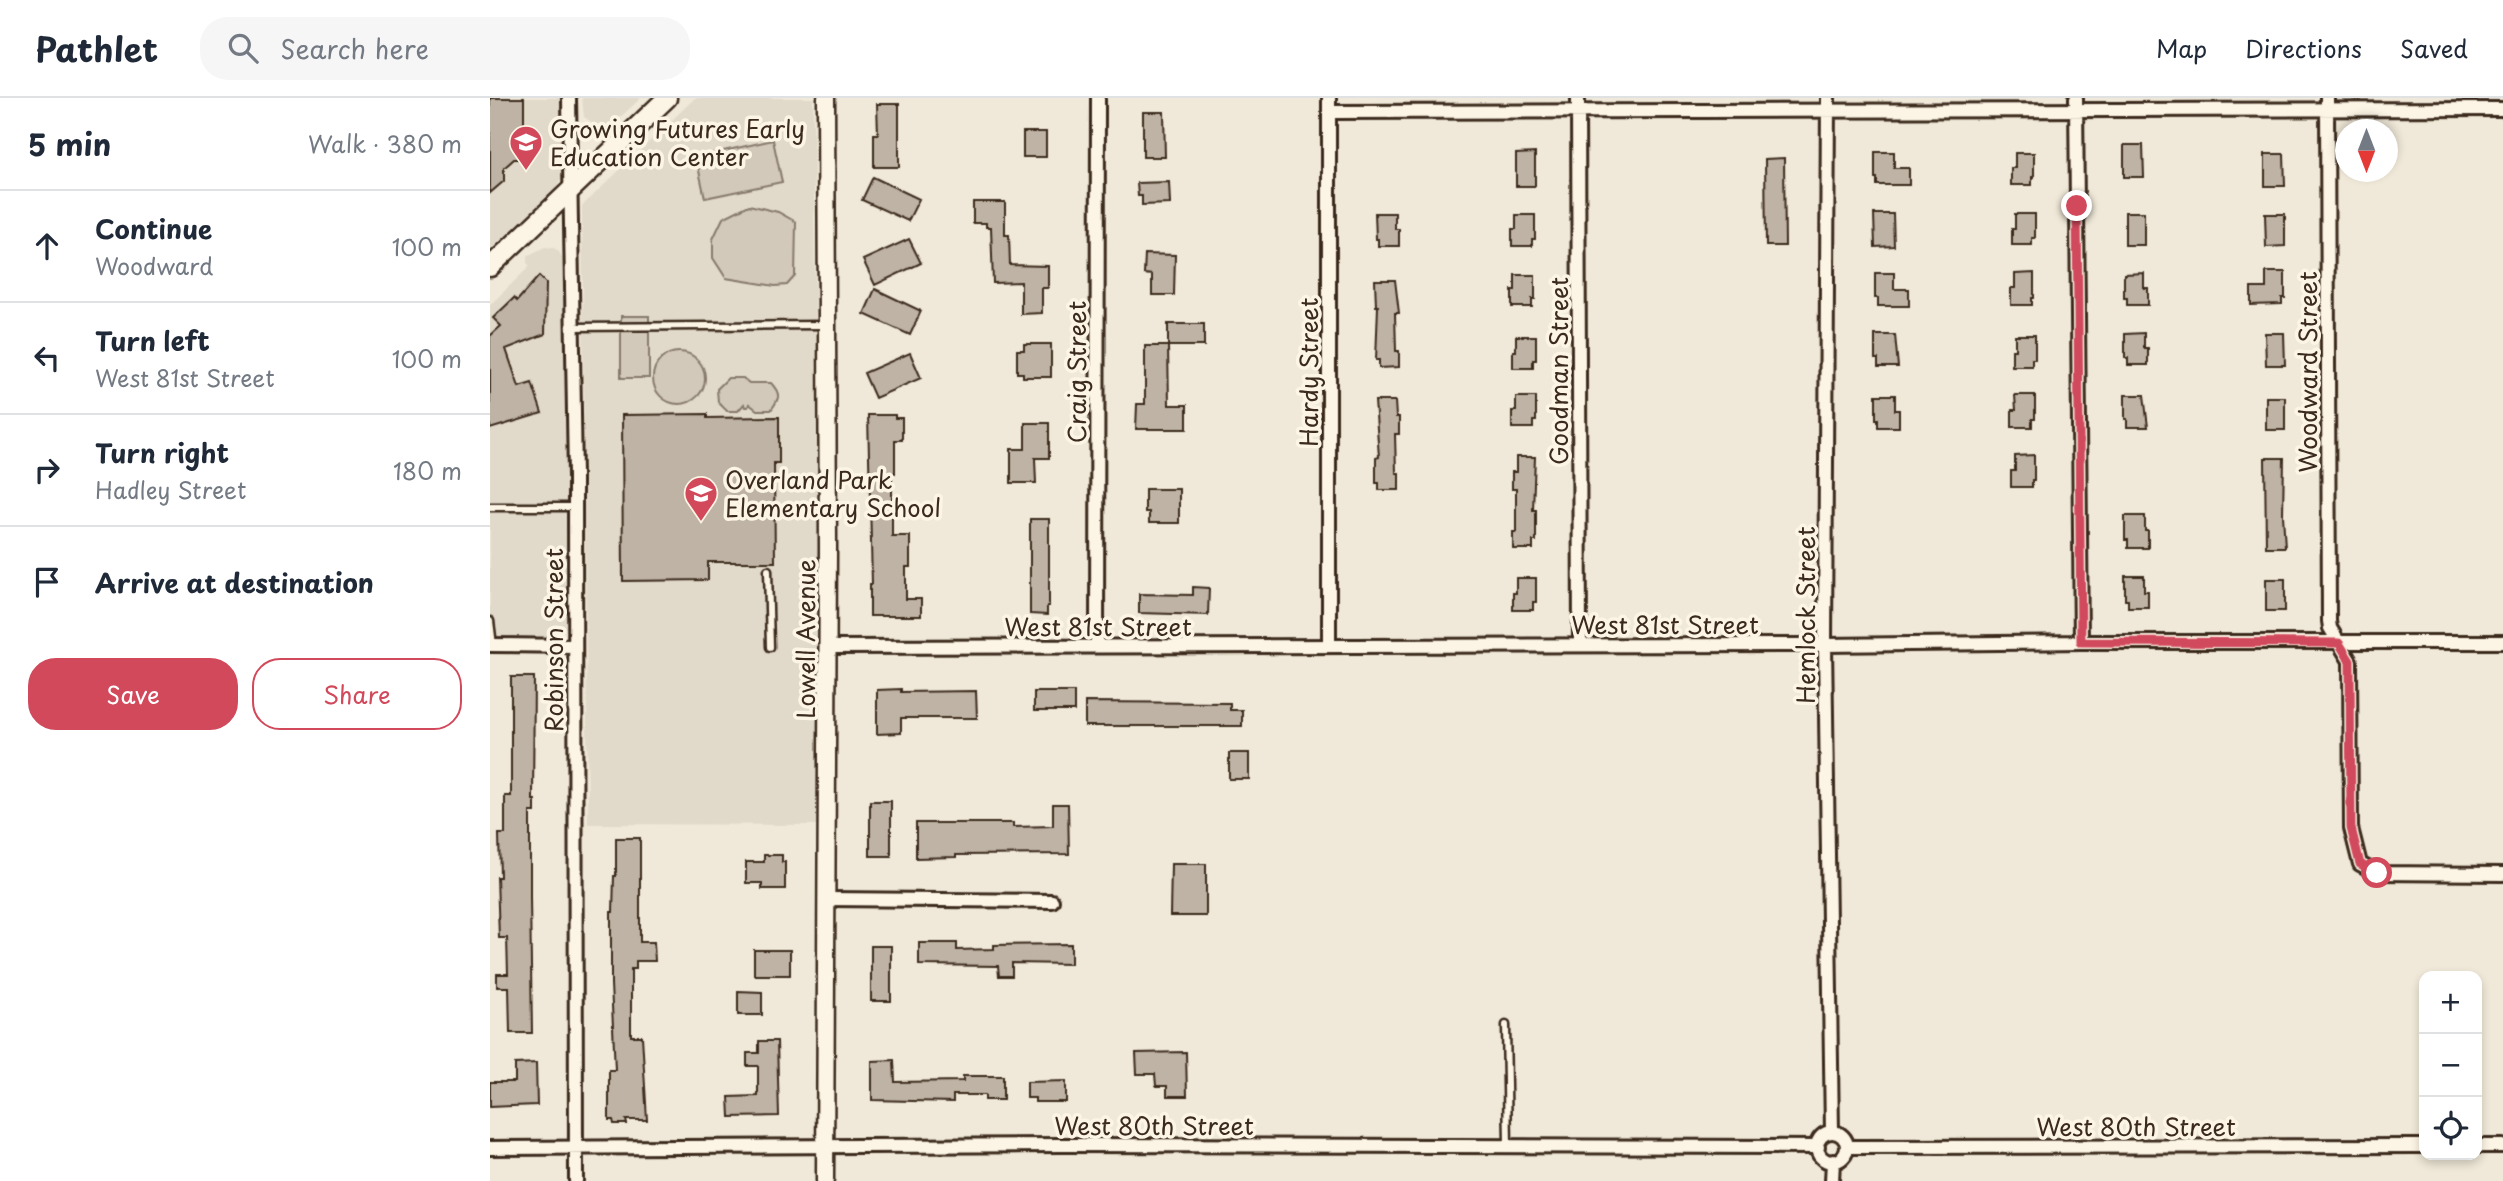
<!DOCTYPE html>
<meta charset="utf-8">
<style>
:root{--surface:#fff;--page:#f6f6f7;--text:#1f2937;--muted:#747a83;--line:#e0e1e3;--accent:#d1495b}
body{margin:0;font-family:"Playpen Sans",sans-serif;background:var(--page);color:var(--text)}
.controls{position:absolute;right:21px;bottom:21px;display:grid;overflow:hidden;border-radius:14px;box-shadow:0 4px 10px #0003}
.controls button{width:63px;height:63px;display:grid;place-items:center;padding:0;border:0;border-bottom:2px solid var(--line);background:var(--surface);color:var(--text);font:35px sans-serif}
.compass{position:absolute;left:1845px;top:21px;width:63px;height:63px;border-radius:50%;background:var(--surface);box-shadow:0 4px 10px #0003;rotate:180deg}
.stop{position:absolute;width:21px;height:21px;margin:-16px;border:5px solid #d1495b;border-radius:50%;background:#fff}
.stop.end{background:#d1495b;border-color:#fff;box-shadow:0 2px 7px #0008}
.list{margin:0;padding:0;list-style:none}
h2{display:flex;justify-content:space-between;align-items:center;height:91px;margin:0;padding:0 28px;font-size:30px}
h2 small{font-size:23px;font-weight:400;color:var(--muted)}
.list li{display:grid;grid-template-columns:46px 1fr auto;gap:21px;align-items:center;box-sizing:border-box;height:112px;padding:0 28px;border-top:2px solid var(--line)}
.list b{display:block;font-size:26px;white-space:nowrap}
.list p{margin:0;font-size:23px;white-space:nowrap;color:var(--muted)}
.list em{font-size:23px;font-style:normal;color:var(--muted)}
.actions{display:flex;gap:14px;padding:21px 28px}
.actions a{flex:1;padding:16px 0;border:2px solid var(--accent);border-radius:28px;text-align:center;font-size:24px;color:var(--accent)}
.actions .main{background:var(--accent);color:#fff}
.icon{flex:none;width:38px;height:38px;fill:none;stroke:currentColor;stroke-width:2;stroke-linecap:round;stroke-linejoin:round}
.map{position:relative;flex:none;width:2013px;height:1083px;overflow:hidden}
header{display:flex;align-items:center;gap:42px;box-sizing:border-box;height:98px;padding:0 35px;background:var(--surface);border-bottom:2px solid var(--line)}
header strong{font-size:33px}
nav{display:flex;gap:38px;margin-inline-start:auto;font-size:24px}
.search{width:490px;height:63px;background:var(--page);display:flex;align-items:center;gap:18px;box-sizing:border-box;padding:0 24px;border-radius:28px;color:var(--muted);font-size:26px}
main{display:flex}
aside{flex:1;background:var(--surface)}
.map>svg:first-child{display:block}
.built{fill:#e1d9c9}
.green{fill:#d2c9ba;stroke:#867a6c;stroke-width:2}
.building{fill:#beb3a4;stroke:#3b2a1e;stroke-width:2}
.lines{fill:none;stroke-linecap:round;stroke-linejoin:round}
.service-casing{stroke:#3b2a1e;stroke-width:11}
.minor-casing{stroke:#3b2a1e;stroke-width:18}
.tertiary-casing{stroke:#3b2a1e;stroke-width:21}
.secondary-casing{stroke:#3b2a1e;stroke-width:23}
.service{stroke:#fcf5e5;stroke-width:6}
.minor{stroke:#fcf5e5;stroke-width:12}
.tertiary{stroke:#fcf5e5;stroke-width:16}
.secondary{stroke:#fcf5e5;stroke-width:18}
.route{stroke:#d1495b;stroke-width:9}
.labels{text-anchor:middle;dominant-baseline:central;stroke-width:7;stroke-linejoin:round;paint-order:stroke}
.poi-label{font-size:24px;fill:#3b2a1e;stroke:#fcf5e5;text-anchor:start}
.street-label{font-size:24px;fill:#3b2a1e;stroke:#fcf5e5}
</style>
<header>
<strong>Pathlet</strong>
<div class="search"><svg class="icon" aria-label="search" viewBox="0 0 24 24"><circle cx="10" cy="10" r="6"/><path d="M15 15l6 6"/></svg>Search here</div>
<nav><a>Map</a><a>Directions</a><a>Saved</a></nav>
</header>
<main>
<aside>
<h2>5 min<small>Walk · 380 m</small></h2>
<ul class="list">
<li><svg class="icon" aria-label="ahead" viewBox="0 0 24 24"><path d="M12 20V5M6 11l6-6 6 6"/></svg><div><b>Continue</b><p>Woodward</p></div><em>100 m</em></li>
<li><svg class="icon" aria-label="left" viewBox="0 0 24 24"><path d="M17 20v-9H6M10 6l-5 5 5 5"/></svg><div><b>Turn left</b><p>West 81st Street</p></div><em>100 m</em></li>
<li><svg class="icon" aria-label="right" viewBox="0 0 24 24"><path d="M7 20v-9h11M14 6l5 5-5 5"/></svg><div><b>Turn right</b><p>Hadley Street</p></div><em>180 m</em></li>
<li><svg class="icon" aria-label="arrive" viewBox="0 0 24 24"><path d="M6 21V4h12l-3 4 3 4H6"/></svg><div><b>Arrive at destination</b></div></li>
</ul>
<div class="actions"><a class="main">Save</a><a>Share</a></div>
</aside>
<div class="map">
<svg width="2013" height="1083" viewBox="0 0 2013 1083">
<rect width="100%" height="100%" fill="#f0e9d9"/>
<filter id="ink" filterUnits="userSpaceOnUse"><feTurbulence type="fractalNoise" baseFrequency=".0143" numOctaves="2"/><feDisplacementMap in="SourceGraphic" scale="14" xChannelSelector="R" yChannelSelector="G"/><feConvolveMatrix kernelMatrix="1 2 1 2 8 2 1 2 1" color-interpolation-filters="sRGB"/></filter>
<g filter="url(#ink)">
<path class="built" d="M0 0H73L71 81 66 90 0 152Z
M92 0H151L125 24 118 29H109L94 19Z
M205 0H323L331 727 98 726 92 108Z
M55 149 64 150 69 154 75 164 76 170 77 528 71 537 62 539H0V207L40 168 37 165V158Z"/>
<path class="green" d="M283 42 292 84 215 100 206 59Z
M259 107 288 114 306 124 305 178 297 187 285 188 236 180 223 160V141L233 120Z
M131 218H159V280H131Z
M163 280a26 26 0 1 1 52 0a26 26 0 1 1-52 0Z
M238 280H253L259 285H281C291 296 290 300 281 312H267L259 306 258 309H255L254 306 248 313H237L228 304 227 291Z"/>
<path class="building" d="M0 0H34V61H24L14 70V83L0 95Z
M387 6H409V69H384V36H388Z
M653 14H674L675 59H653Z
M533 34H556V59H533Z
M1634 47H1653L1654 79H1634Z
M1385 54H1404V70H1419V87H1387V80H1385Z
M1045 55V88H1026V56Z
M1525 55H1544V79H1542V87H1521V70H1525Z
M1775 56H1794L1795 88H1775Z
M1294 60 1295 148H1276L1275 61Z
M383 79 429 101 418 123 372 102Z
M679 84 680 106 652 107V98H648L647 85Z
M483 104H515V137H519L520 167 558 168V190H552V215L531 216V184L503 185 501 129H496V125H483Z
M1635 114H1654V147H1635Z
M885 115H905V131H909V148H888V141H886Z
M1384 116H1403L1404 148 1385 149Z
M1525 116H1545V140H1542V147H1522V131H1525Z
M1775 116H1795V148L1776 149Z
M1026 117H1045V141H1042V148H1022V131H1026Z
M419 141 431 165 385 187 373 162Z
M655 156 685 157 684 197H662V177L654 176Z
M1776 174H1795V200H1792V206L1761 207V190H1776Z
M1385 175H1404V191H1419V208H1388V200H1385Z
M1544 175V200H1542V207H1521V190H1525V176Z
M1654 175V190H1658V207H1637V200H1634V176Z
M1025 177H1045V201H1042V209H1022V192H1025Z
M49 178 56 185 55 236 16 251 29 289 42 285 52 315 0 331V238L11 228 3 220 24 200 27 203Z
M885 182H905L909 215H905L906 253H909V269L889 270V262H886L888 208H886Z
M385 191 431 213 420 237 374 216Z
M678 226H714V248H678Z
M1654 235V250H1658V267H1638V260H1635V236Z
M1775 235H1794L1795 267H1776Z
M1385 237H1405L1408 269H1388V261H1385Z
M1525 237H1545V261H1542V268H1522V252H1525Z
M1026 238H1046V262H1043V270H1023V253H1026Z
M534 246H561V279H533V275H527V252H534Z
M655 248H678L679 307H697V331H646L647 306H655Z
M420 255 431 280 385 300 374 275Z
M1386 297H1405V312H1409V329H1388V321H1386Z
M1525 297H1545V321H1542V329H1522V312H1526Z
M1635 297H1654L1658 329H1637V321H1635Z
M1026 299H1046V323H1043V330H1022V313H1026Z
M1776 299H1795V332H1776Z
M885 303H905L906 319H909V336H905L906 375H909V392H889V385H886V360L889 359Z
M217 316V320L289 319V365H284L285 464H218V482L133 483 132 317Z
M378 317H405V320H412V342H405V375H402V438H420V469H416V501H431V518H380V486H382Z
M535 325H559V360H545L546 385H521V351H535Z
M1544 357V382H1542V389H1521V373H1525V358Z
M1026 359H1045L1043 412H1046V443H1043V451H1023V434H1026V391H1022V374H1026Z
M1775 360H1794L1793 417 1795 449H1776Z
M655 391H689V425H659V414H655Z
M1635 418H1655V433H1658V450H1638V442H1635Z
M540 421H559V508H557V517L540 516Z
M1635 478H1654V493H1658V509H1638V502H1635Z
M1026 480H1046V504H1043V512H1023V495H1026Z
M1776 481H1795V513H1776Z
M703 489 719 490 718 517 649 515V496L703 497Z
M21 579H44L43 702H45V714H40V799L42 935H20L19 889H7V876H18L17 840H9L7 779H10L9 736H15V698H21Z
M411 591V594L486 593 487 620H411V635L387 636V592Z
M544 594H584V613H544Z
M595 604 740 605V612H752V628H595Z
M739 655H759V681H739Z
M380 703H401V758H380Z
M563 706H578L579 756 466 757V759L426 760V725H523V729L563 728Z
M126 740H150V844H164L165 863H146V871H141V938H152L157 1022H136L137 1026H124L123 1022H119V972H125L121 886V814H123L124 778H126Z
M274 757H292V764H295V791H272V785H256V764H274Z
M681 766H716V818H680Z
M429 845H467V852L504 851V847L581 846V866L522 865V878H509L508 868 429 867Z
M381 848H401V903H381Z
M264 852H300V877H264Z
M248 893 272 894V917H248Z
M269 943H287L289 1018 240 1019 239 999 268 998V968H257V955H269Z
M696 954 697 998H677V988H666L665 976H647L646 955Z
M404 962 405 984 473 983V978H513V1002H495V997H463V1004L382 1002V963Z
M46 965 47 1007 0 1009V984H25V966Z
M576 983V1004H545V1000H537V984Z"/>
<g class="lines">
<defs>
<path id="service" d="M83 229 335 227
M0 409H84
M278 472 280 549
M0 523 3 547
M1016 927 1018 1047"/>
<path id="minor" d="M79 0 85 378 86 1083
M839 0V548
M1088 0 1090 547
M1338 0 1335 547 1342 1034
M1586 0 1591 544
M1837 0 1839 523 1840 530 1860 563 1861 730 1870 766 1887 775 2013 776
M839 14 2013 11
M0 547 84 548
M607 548 608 0
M337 549 1335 547 1591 544H2013
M336 801 562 803
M1327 1049a15 15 0 1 1 30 0a15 15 0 1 1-30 0Z
M1987 1048H2013
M1357 1049 1934 1048
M0 1050 573 1047 1328 1049
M1342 1083 1343 1063"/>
<path id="tertiary" d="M335 1083 338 449 336 0"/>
<path id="secondary" d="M0 169 177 0"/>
</defs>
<use href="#service" class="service-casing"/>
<use href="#minor" class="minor-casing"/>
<use href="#tertiary" class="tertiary-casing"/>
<use href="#secondary" class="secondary-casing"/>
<use href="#service" class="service"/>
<use href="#minor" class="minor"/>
<use href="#tertiary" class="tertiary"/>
<use href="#secondary" class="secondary"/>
</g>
</g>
<g class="lines" filter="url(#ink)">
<path class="route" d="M1587 108 1591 544 1849 545 1860 563 1861 730 1870 766 1887 775"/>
</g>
<defs>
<symbol id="school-pin" viewBox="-11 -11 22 30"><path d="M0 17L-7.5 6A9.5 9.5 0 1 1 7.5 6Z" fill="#d1495b" stroke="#fcf5e5"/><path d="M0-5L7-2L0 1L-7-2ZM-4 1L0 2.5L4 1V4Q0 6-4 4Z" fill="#fff"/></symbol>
</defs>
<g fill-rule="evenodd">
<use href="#school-pin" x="17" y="25" width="38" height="52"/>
<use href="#school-pin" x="192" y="376" width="38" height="52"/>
</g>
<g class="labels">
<g class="poi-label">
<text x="60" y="30">Growing Futures Early<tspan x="60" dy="28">Education Center</tspan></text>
<text x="235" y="381">Overland Park<tspan x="235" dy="28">Elementary School</tspan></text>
</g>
<g class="street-label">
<text transform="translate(1068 273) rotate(-90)">Goodman Street</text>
<text transform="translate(586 274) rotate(-90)">Craig Street</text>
<text transform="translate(818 274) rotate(-90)">Hardy Street</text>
<text transform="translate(1817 274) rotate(-90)">Woodward Street</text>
<text transform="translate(1315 517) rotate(-90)">Hemlock Street</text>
<text x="1175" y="526">West 81st Street</text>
<text x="608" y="528">West 81st Street</text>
<text transform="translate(315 541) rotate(-90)">Lowell Avenue</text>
<text transform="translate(63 542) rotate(-90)">Robinson Street</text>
<text x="664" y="1027">West 80th Street</text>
<text x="1646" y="1028">West 80th Street</text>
</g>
</g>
</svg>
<div class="controls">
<button>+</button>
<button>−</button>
<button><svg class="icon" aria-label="locate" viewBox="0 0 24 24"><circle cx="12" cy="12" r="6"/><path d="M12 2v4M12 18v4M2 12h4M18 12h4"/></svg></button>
</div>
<svg class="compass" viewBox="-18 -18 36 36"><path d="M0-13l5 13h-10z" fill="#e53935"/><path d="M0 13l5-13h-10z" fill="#747a83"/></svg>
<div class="stop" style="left:1887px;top:775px"></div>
<div class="stop end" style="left:1587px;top:108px"></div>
</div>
</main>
